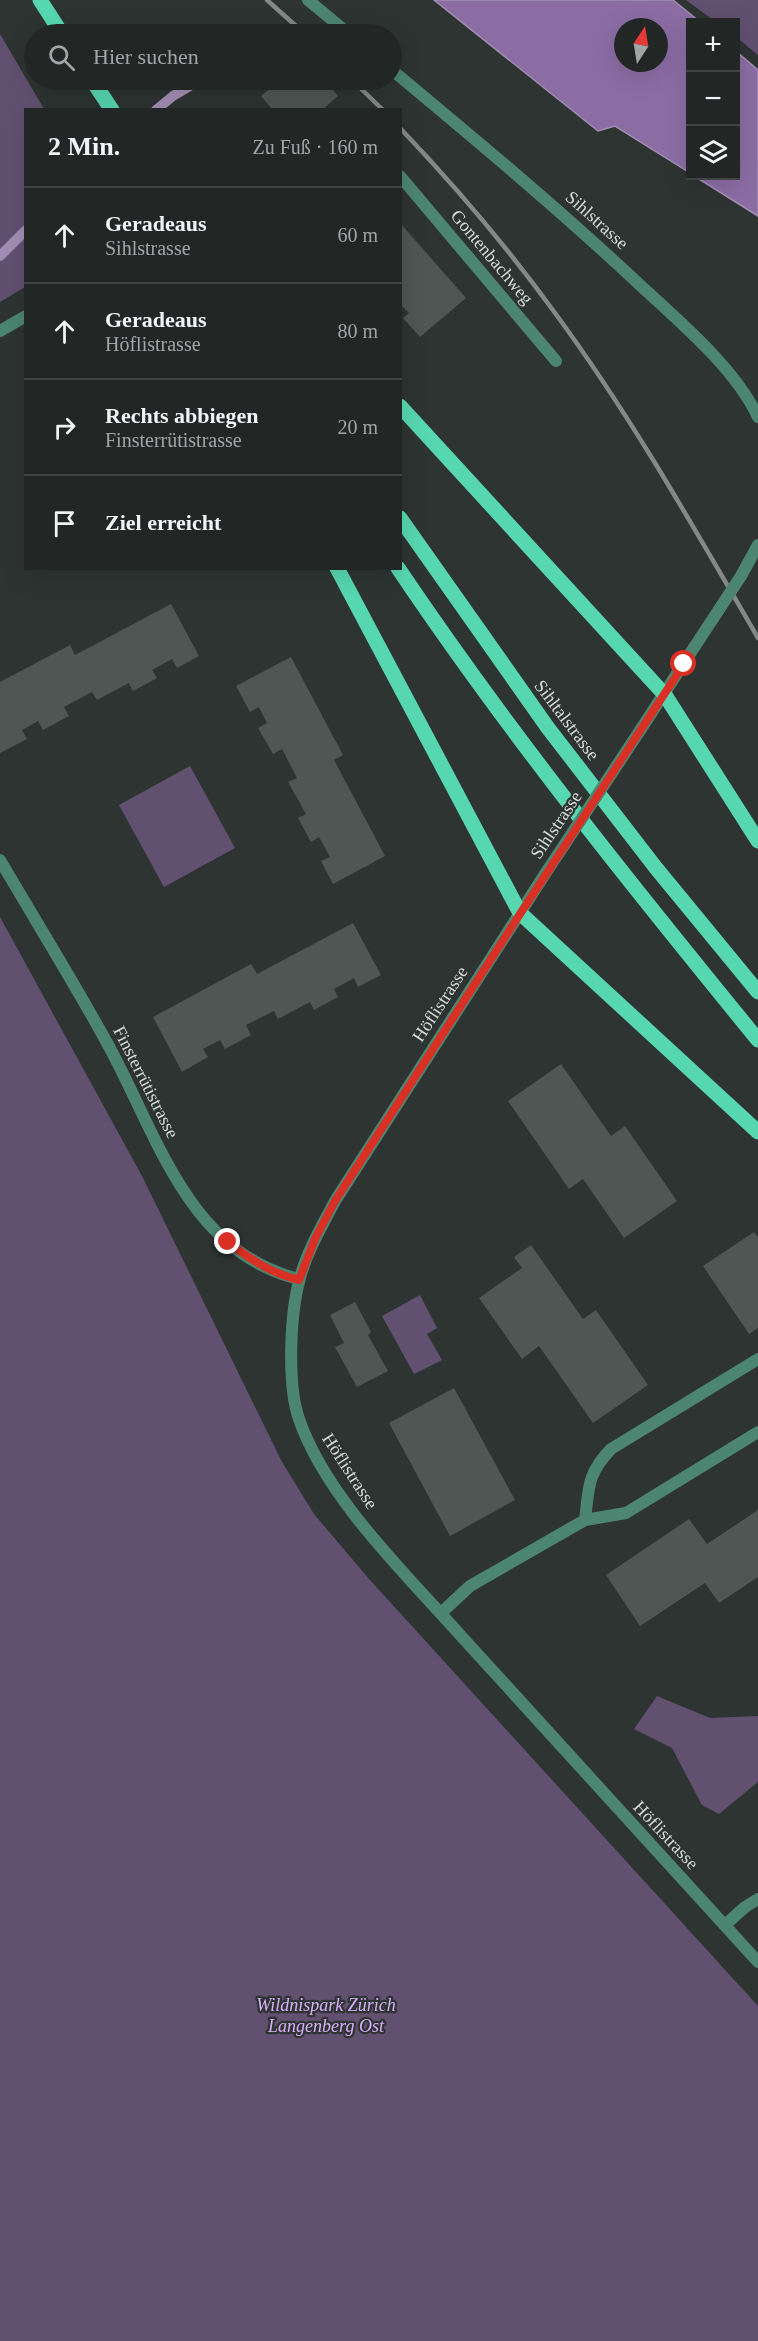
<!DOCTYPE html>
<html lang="de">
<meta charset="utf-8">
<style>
:root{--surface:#222726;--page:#2e3332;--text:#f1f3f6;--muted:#a2a5a7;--line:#3f4443}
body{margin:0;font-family:"Times New Roman",serif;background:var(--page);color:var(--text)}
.controls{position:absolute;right:18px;top:18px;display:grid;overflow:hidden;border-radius:0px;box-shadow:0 6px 24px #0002}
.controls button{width:54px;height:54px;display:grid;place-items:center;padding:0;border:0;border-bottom:2px solid var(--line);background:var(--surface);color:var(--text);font:30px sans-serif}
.compass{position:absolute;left:614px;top:18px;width:54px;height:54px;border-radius:50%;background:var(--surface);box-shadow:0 6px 24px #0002;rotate:12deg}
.stop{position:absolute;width:18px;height:18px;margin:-14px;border:4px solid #d93025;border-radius:50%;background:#fff}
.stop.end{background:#d93025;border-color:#fff;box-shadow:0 2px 6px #0008}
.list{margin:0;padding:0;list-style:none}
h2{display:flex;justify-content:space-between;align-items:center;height:78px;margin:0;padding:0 24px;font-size:26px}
h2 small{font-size:20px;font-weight:400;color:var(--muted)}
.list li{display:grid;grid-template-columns:39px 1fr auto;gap:18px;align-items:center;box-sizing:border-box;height:96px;padding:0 24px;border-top:2px solid var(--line)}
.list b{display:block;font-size:22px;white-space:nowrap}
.list p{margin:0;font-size:20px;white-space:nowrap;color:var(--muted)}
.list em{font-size:20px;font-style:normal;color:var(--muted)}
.icon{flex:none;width:33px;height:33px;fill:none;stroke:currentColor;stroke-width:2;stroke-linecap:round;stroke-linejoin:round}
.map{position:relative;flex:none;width:758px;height:2341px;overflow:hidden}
.search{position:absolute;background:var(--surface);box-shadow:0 6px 24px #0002;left:24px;top:24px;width:378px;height:66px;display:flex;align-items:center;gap:15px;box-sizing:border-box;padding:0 21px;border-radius:33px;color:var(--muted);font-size:22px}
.panel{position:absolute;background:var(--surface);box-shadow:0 6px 24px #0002;left:24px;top:108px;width:378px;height:462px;border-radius:0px}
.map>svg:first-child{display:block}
.green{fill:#625071}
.water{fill:#8b6da4;stroke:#a28eb4;stroke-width:1.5;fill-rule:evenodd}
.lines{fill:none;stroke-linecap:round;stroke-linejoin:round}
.stream{stroke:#a28eb4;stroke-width:10}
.building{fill:#4f5653}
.lane{stroke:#4c8572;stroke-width:12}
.street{stroke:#4c8572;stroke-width:12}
.primary{stroke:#56d7b0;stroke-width:15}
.rail{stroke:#848987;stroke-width:4.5}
.street-bridge{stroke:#4c8572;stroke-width:12}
.route{stroke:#d93025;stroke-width:8}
.labels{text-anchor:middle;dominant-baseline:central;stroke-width:4.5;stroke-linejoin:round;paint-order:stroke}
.street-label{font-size:18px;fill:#d8dcda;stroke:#2e3432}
.park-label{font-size:18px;font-style:italic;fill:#daaefe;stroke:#2e3432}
</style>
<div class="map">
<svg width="758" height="2341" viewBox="0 0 758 2341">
<rect width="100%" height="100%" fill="#2e3432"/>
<path class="green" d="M686 0H758V55L736 37V22H716Z
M0 34 44 109 26 110 25 287 0 302Z
M190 766 235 848 164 887 119 805Z
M0 917 142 1176 282 1462 314 1514 369 1579 758 2006V2341H0Z
M420 1295 437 1328 427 1334 442 1360 414 1374 382 1316Z
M657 1696 710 1718 758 1716V1782L719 1814 702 1805 672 1748 634 1729Z"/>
<path class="water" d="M434 0H673L700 22H690V173L615 126 598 131ZM623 27H659V63H623Z
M736 51 758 70V216L694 176H736Z"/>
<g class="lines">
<path class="stream" d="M274 34 277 33
M156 110 173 96 200 80
M0 256 26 230"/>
</g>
<path class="building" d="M280 80H324L338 96 322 110H273L261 96Z
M400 223 466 298 420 337 403 318 409 313 400 304Z
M171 604 199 656 177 668 172 659 152 670 157 678 133 691 129 683 97 700 92 692 64 707 69 716 43 730 38 721 22 730 27 739 0 753V682L70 645 75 655Z
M291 657 343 755 334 760 385 856 333 884 321 861 330 857 319 837 311 842 298 818 306 814 288 782 297 778 282 749 273 754 258 728 267 723 259 707 250 712 236 686Z
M353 923 381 975 358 987 354 978 334 989 338 997 314 1010 310 1002 278 1019 274 1011 246 1025 251 1035 225 1049 220 1040 203 1049 208 1057 182 1072 153 1017 251 964 257 974Z
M561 1064 611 1136 625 1126 677 1201 624 1238 583 1179 569 1189 508 1101Z
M754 1232 758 1237V1328L749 1334 703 1266Z
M531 1245 583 1319 596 1310 648 1385 593 1423 539 1346 522 1359 479 1298 522 1268 514 1257Z
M355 1302 371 1332 368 1335 388 1371 357 1387 335 1347 344 1343 330 1315Z
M454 1388 515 1500 450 1536 389 1423Z
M758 1510V1577L719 1603 705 1583 640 1626 606 1575 689 1519 707 1544Z"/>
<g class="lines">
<path class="lane" d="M400 176 556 361
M0 331 26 316
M585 1520C589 1487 587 1474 611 1449L758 1359
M441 1613 470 1586 585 1520 626 1513 758 1432
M725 1925 745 1907 758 1899"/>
<path class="street" d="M308 0 349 34
M392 70C476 140 560 210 640 285 680 322 735 368 758 417
M741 576 758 545
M641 729 695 646
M0 860C35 920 72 979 106 1041 156 1130 186 1252 299 1279
M545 874 335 1201C322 1226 307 1251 300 1278 290 1313 287 1385 299 1419 326 1498 407 1575 462 1637 560 1746 660 1853 758 1962"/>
<path class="primary" d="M40 0 62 34
M92 80 112 110
M400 406 665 695 758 841
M400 518 548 728 656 868 758 992
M337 568 520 913 758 1132
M398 568C509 733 633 887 758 1040"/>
<path class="rail" d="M267 0 305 34
M352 80 383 110
M400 128C456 187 508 248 555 313 631 416 694 528 758 638"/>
<path class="street-bridge" d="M695 646 741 576
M545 874 641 729"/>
</g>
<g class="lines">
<path class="route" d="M228 1242C251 1260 271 1273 299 1280L315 1239 335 1201 520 914 684 664"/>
</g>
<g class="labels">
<g class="street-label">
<text transform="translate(597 220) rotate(42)">Sihlstrasse</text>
<text transform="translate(492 257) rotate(50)">Gontenbachweg</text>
<text transform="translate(567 720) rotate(53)">Sihltalstrasse</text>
<text transform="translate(556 825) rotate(-56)">Sihlstrasse</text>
<text transform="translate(440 1004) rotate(-57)">Höflistrasse</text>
<text transform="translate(146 1082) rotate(63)">Finsterrütistrasse</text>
<text transform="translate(350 1471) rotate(57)">Höflistrasse</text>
<text transform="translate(666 1835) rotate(47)">Höflistrasse</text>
</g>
<g class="park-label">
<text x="326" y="2005">Wildnispark Zürich<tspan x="326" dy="21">Langenberg Ost</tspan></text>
</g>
</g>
</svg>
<div class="controls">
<button>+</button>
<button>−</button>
<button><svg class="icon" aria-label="layers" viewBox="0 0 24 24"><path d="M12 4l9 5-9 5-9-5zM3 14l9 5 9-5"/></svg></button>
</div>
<svg class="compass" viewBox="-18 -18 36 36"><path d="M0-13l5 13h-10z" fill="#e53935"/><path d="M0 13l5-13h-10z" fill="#a2a5a7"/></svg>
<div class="stop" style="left:684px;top:664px"></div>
<div class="stop end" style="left:228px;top:1242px"></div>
<div class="search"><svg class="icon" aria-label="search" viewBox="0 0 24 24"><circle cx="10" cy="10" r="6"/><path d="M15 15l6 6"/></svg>Hier suchen</div>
<section class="panel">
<h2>2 Min.<small>Zu Fuß · 160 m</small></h2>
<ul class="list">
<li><svg class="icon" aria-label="ahead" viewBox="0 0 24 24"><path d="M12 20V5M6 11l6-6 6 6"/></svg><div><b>Geradeaus</b><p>Sihlstrasse</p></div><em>60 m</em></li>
<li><svg class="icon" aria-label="ahead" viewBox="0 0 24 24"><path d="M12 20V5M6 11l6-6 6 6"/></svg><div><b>Geradeaus</b><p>Höflistrasse</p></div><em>80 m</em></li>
<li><svg class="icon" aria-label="right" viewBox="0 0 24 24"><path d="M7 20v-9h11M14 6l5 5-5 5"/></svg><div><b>Rechts abbiegen</b><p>Finsterrütistrasse</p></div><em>20 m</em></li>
<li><svg class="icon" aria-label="arrive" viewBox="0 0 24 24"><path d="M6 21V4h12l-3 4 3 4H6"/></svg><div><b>Ziel erreicht</b></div></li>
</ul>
</section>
</div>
